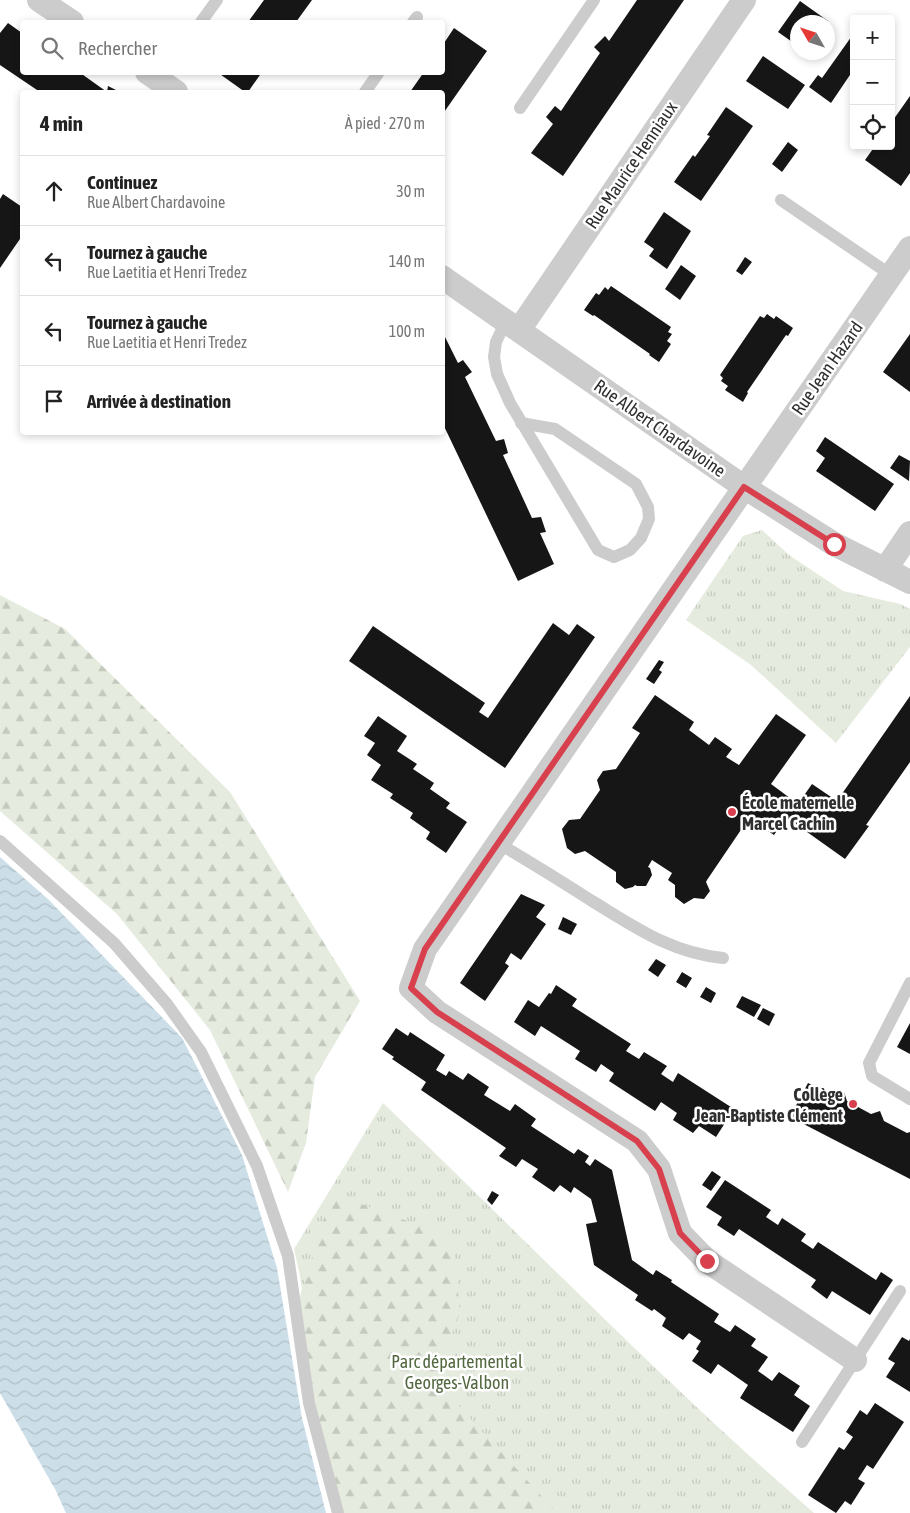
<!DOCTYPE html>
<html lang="fr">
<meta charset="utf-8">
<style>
:root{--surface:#fff;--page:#f6f6f6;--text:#222;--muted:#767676;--line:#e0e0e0}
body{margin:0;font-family:"Asap Condensed",sans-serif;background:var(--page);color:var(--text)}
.controls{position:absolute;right:15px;top:15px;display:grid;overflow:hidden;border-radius:5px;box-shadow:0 2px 8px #0003}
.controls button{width:45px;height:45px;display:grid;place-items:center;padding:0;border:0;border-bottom:1px solid var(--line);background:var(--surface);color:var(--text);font:25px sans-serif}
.compass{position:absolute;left:790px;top:15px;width:45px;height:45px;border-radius:50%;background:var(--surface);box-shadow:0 2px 8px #0003;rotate:309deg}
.stop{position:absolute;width:15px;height:15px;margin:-11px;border:4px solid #d8404e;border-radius:50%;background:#fff}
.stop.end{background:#d8404e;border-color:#fff;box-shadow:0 1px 5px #0008}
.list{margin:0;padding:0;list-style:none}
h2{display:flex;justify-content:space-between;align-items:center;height:65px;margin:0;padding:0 20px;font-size:21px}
h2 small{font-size:16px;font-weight:400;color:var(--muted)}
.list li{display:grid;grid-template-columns:32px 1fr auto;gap:15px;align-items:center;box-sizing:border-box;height:70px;padding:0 20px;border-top:1px solid var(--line)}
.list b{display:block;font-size:19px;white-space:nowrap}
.list p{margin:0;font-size:16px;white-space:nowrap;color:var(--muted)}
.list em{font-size:16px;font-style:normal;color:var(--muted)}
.icon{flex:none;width:28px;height:28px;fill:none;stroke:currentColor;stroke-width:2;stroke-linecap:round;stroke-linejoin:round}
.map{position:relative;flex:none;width:910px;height:1513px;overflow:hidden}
.search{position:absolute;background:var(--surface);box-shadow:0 2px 8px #0003;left:20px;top:20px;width:425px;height:55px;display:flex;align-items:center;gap:12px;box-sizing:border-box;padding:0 18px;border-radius:5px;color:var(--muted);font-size:19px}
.panel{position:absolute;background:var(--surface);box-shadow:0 2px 8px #0003;left:20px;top:90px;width:425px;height:345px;border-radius:5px}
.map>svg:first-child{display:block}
.grass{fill:url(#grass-tufts)}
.forest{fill:url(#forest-firs)}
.water{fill:url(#water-waves)}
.building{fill:#161616}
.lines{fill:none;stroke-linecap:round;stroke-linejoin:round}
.lane{stroke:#ccc;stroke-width:12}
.street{stroke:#ccc;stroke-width:24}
.route{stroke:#d8404e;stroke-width:6}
.poi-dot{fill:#d8404e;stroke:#fff;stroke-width:2}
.labels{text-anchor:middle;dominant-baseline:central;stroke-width:5;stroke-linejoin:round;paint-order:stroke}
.street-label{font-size:18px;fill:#2f2f2f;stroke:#fff}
.poi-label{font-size:18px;font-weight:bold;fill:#2f2f2f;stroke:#fff;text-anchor:start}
.park-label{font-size:18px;fill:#536840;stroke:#fff}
</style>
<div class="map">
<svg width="910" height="1513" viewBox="0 0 910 1513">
<defs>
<pattern id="grass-tufts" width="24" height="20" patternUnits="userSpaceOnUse" patternTransform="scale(1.25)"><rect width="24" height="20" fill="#e5ebde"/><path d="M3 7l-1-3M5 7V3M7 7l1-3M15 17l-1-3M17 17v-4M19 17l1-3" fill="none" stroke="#c5cabf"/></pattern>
<pattern id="forest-firs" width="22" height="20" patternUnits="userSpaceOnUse" patternTransform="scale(1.25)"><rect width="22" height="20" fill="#e5ebde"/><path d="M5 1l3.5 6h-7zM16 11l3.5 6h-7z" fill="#c5cabf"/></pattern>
<pattern id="water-waves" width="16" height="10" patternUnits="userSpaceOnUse" patternTransform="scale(1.25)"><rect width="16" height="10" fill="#ccdfe9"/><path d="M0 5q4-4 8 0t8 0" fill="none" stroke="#b0c0c8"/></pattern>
</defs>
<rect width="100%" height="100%" fill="#fff"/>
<path class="grass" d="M762 530 789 555 843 591 900 604 910 609V647L836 743 751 665 686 620 743 536Z
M383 1103C526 1240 665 1384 814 1513H345L316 1387 300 1276 294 1249Z"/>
<path class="forest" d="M0 595 65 629 230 792 360 1001 315 1077 306 1143 288 1192 210 1030 117 914 0 811Z
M332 1193 453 1238 460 1313 434 1379 557 1513H340L335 1502 296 1309Z"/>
<path class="water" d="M0 857 48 899 182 1038 242 1155 277 1268 302 1418 326 1513H66L55 1489 0 1393Z"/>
<path class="building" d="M264 0H312L296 22H248Z
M637 0H684L563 176 531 153 553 124 546 117 555 106 561 111 600 53 594 47 605 36 609 41Z
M800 1 828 21 827 22H798V46L778 32Z
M8 23 22 33V72H79L107 92 108 86 120 92H40L0 65V33Z
M454 28 487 51 442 115V92H410L424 72H442V46Z
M854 33V69L831 103 809 87 818 75 822 78Z
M763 56 805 85 788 109 746 81Z
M217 72H262L248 92H245Z
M910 96V173L901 186 865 160 875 146H891V123Z
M726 107 753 126 701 201 674 182 693 155 695 157 710 136 707 135Z
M788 142 798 150 782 172 772 164Z
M3 194 22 207V236L0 268V199Z
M664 212 691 231 667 269 649 256 654 249 644 242Z
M745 257 752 262 742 275 736 271Z
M681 265 696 276 680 300 665 289Z
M611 286 671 327 668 332 672 334 667 341 671 344 659 362 649 355 650 354 594 315 593 316 584 310 596 293 599 295 605 287 608 290Z
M767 314 774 319 776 316 793 328 788 336 786 335 747 392 748 393 743 402 725 390 728 386 721 381 723 378 720 375 760 316 764 318Z
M442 331 458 363 463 360 472 372 465 377 496 441 504 439 508 453 503 455 532 518 541 517 546 532 540 533 554 564 518 581 442 422Z
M910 334V392L883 372Z
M825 437 894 484 875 511 816 471 825 458 816 451Z
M899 455 910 461 909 481 890 468Z
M553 623 569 635 577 624 595 637 505 768 349 661 373 626 485 703 479 712 488 718Z
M659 660 664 662 659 670 662 672 654 684 646 679Z
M655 695 694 722 689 730 709 745 715 737 732 749 726 757 739 765 776 714 806 735 771 784 798 804 812 784 837 801 910 696V762L866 825 869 826 845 859 786 817 774 835 749 818 707 880 706 882 710 891 704 899 694 898 684 904 675 897V885L668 880 672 873 652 860 648 867 650 868 652 875 646 886H637L635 885 633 887 625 889 616 882V872L585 851 575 854 567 848 562 829 569 820 580 819 600 790 597 780 603 771 616 769 640 733 632 728Z
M378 716 407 736 397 751 417 764 413 769 434 783 430 789 450 803 446 808 467 822 446 853 426 839 430 832 410 818 413 813 390 798 393 794 371 780 381 765 367 755 375 743 364 736Z
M521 894 545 905 536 917 546 924 521 960 511 953 505 963 509 966 485 1001 460 983Z
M563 917 577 924 571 935 558 929Z
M656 959 666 965 658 977 648 970Z
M682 972 692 978 686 988 676 982Z
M556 985 577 999 572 1006 631 1044 626 1051 639 1059 644 1052 667 1066 661 1074 673 1082 678 1073 734 1109 716 1137 699 1126 693 1133 673 1120 677 1113 661 1102 655 1111 609 1081 614 1073 601 1064 596 1072 575 1059 580 1051 541 1026 535 1036 514 1022 528 1000 539 1007 549 993 551 994Z
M706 987 716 993 711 1003 700 997Z
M742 996 761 1005 754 1017 736 1007Z
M763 1008 775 1014 769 1026 757 1019Z
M910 1023V1054L897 1047Z
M396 1028 408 1036 410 1032 445 1055 436 1070 446 1076 449 1071 463 1080 468 1073 489 1087 484 1095 510 1111 515 1104 536 1119 531 1126 574 1154 578 1149 589 1156 585 1162 590 1166 595 1159 612 1170 632 1260 653 1275 656 1270 672 1280 671 1282 719 1314 714 1322 730 1332 735 1325 756 1339 751 1346 768 1357 758 1371 772 1381 779 1372 800 1386 794 1395 810 1406 793 1432 740 1398 748 1385 718 1364 711 1374 692 1361 699 1351 696 1349 701 1341 689 1333 683 1340 662 1326 666 1318 654 1309 652 1311 635 1300 638 1295 594 1265 586 1224 597 1222 591 1199 574 1187 571 1193 560 1185 554 1192 532 1177 538 1169 522 1159 516 1167 499 1156 506 1148 421 1090 426 1082 392 1059 394 1057 382 1049Z
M808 1083 820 1089 822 1096 825 1098 844 1092 847 1101 871 1114 880 1111 884 1121 907 1133 910 1132V1179L790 1117Z
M712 1171 721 1177 711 1191 702 1185Z
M725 1180 771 1210 766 1217 778 1225 782 1218 806 1234 801 1241 813 1249 818 1242 876 1280 881 1272 893 1280 870 1315 832 1291 827 1299 811 1287 816 1280 739 1229 734 1236 717 1225 722 1217 706 1207Z
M492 1191 499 1195 492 1205 487 1200Z
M902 1337 909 1341 910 1339V1392L886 1377 895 1363 888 1359Z
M875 1403 904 1422 873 1469 867 1465 858 1479 865 1483 851 1505 845 1501 836 1513 808 1495 839 1447 844 1450 853 1437 846 1432 860 1410 867 1415Z"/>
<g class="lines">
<path class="lane" d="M201 22 217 0
M413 22 417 17
M365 92 379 72
M520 108 594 0
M781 200 891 275
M506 321 496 342 494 357 497 374 510 403 598 550 614 557 630 550 641 538 649 519 648 507 636 484 555 429 521 423
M0 841 114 943 167 1004 201 1052 257 1166 288 1256 309 1403 338 1513
M498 843C530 862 561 881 592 901 635 927 671 953 723 958
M910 983 869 1063 872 1076 910 1099
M802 1442 900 1291"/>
<path class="street" d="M39 0 72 22
M147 72 176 92
M442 277 744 487 834 544 910 582
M519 330 744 0
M885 570 910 533
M855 1360 707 1261 680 1233 659 1169 637 1141 437 1012 411 988 425 949 910 248"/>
</g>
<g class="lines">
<path class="route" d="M707 1261 680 1233 659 1169 637 1141 437 1012 411 988 425 949 744 487 834 544"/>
</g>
<g class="poi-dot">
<circle cx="732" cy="812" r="5"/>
<circle cx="853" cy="1104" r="5"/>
</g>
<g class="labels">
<g class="street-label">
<text transform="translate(631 165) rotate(-56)">Rue Maurice Henniaux</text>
<text transform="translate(827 368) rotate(-55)">Rue Jean Hazard</text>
<text transform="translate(660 428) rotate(35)">Rue Albert Chardavoine</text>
</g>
<g class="poi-label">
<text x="742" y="802">École maternelle<tspan x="742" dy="21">Marcel Cachin</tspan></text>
<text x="843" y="1094" text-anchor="end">Collège<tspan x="843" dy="21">Jean-Baptiste Clément</tspan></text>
</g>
<g class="park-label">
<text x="457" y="1361">Parc départemental<tspan x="457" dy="21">Georges-Valbon</tspan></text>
</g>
</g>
</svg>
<div class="controls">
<button>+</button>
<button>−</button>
<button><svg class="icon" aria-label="locate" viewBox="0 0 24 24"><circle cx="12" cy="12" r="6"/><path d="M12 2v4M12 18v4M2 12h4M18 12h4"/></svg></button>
</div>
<svg class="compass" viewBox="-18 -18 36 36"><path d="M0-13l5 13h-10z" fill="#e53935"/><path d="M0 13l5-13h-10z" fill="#767676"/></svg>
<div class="stop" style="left:834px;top:544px"></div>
<div class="stop end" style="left:707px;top:1261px"></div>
<div class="search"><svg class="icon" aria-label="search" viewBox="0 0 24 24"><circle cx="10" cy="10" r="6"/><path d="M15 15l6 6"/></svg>Rechercher</div>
<section class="panel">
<h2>4 min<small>À pied · 270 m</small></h2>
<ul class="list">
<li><svg class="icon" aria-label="ahead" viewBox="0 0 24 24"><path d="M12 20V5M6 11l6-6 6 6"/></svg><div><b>Continuez</b><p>Rue Albert Chardavoine</p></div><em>30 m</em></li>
<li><svg class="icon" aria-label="left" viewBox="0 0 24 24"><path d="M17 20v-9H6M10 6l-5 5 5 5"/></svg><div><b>Tournez à gauche</b><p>Rue Laetitia et Henri Tredez</p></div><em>140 m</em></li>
<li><svg class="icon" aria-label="left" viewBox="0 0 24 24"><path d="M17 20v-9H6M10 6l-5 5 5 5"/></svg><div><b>Tournez à gauche</b><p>Rue Laetitia et Henri Tredez</p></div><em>100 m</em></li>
<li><svg class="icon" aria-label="arrive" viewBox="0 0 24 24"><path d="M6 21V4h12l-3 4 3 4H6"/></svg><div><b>Arrivée à destination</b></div></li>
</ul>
</section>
</div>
